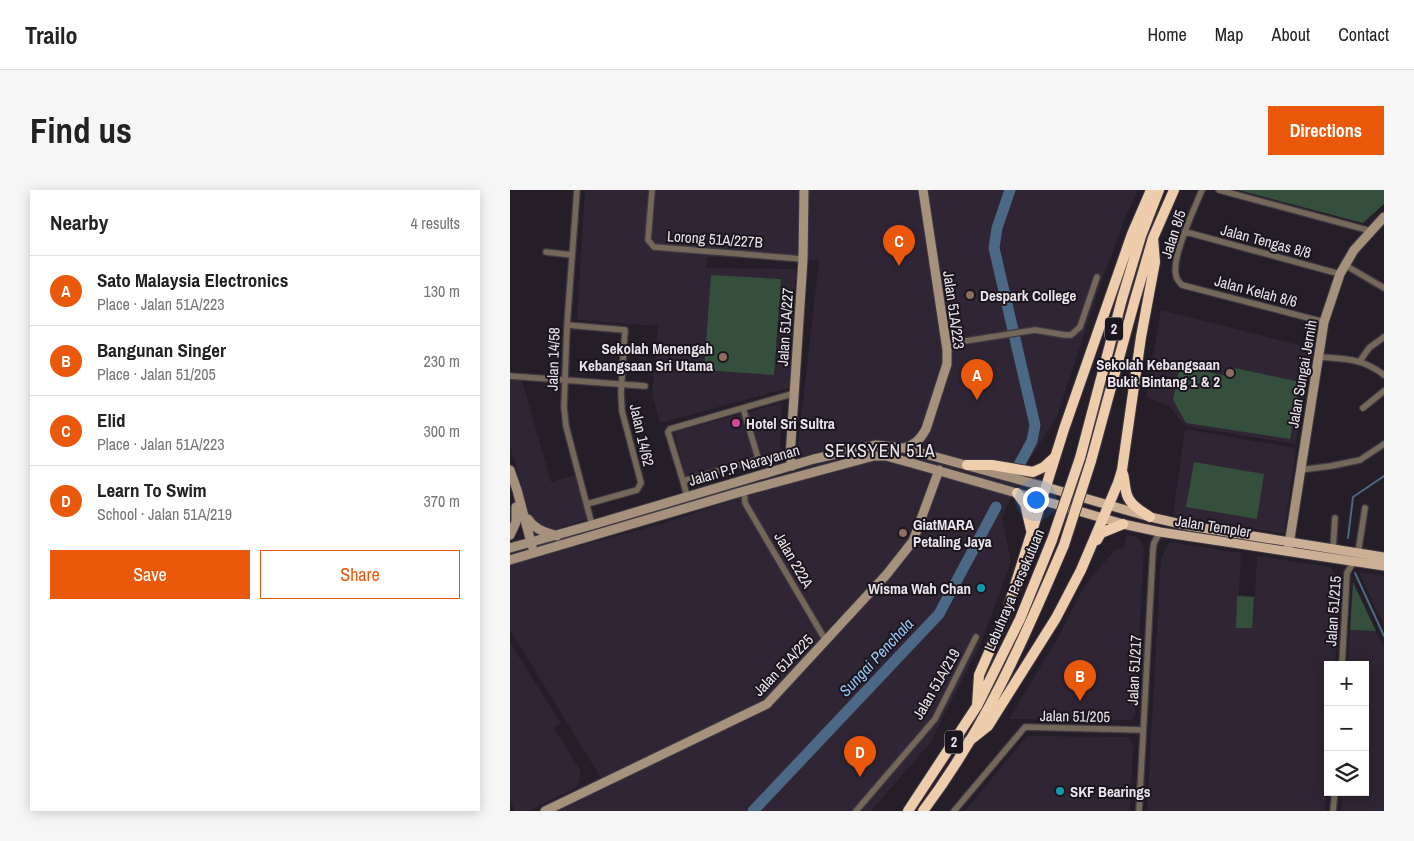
<!DOCTYPE html>
<html lang="en">
<head>
<meta charset="utf-8">
<style>
  body { margin:0; font-family:"Archivo Narrow",sans-serif; background:#f6f6f6; color:#222 }
  .controls { position:absolute; right:15px; bottom:15px; display:grid; overflow:hidden; border-radius:0px; box-shadow:0 2px 12px #0003 }
  .controls button { width:45px; height:45px; display:grid; place-items:center; padding:0; border:0; border-bottom:1px solid #e0e0e0; background:#fff; color:#222; font:25px sans-serif }
  .you { position:absolute; left:525px; top:309px; width:18px; height:18px; margin:-12px; border:4px solid #fff; border-radius:50%; background:#1a73e8; box-shadow:0 0 0 8px #1a73e833 }
  .badge { display:grid; place-items:center; width:32px; height:32px; border-radius:50%; background:#ea580c; color:#fff; font-size:16px; font-weight:700 }
  .pin { position:absolute; translate:-50% -41px; filter:drop-shadow(0 1px 2px #0008) }
  .pin::after { content:''; position:absolute; top:26px; width:18px; height:15px; background:inherit; clip-path:polygon(0 0,100% 0,50% 100%) }
  .list { margin:0; padding:0; list-style:none }
  h2 { display:flex; justify-content:space-between; align-items:center; height:65px; margin:0; padding:0 20px; font-size:21px }
  h2 small { font-size:16px; font-weight:400; color:#767676 }
  .list li { display:grid; grid-template-columns:32px 1fr auto; gap:15px; align-items:center; box-sizing:border-box; height:70px; padding:0 20px; border-top:1px solid #e0e0e0 }
  .list b { display:block; font-size:19px; white-space:nowrap }
  .list p { margin:0; font-size:16px; white-space:nowrap; color:#767676 }
  .list em { font-size:16px; font-style:normal; color:#767676 }
  .actions { display:flex; gap:10px; padding:15px 20px }
  .actions a { flex:1; padding:11px 0; border:1px solid #ea580c; border-radius:0px; text-align:center; font-size:18px; color:#ea580c }
  .actions .main { background:#ea580c; color:#fff }
  .icon { flex:none; width:28px; height:28px; fill:none; stroke:currentColor; stroke-width:2; stroke-linecap:round; stroke-linejoin:round }
  .map { position:relative; flex:none; width:874px; height:621px; overflow:hidden; border-radius:0px }
  header { display:flex; align-items:center; gap:30px; box-sizing:border-box; height:70px; padding:0 25px; background:#fff; border-bottom:1px solid #e0e0e0 }
  header strong { font-size:24px }
  nav { display:flex; gap:28px; margin-inline-start:auto; font-size:18px }
  .intro { display:flex; align-items:center; justify-content:space-between; box-sizing:border-box; height:120px; padding:0 30px }
  h1 { margin:0; font-size:35px }
  .button { padding:12px 22px; border-radius:0px; background:#ea580c; color:#fff; font-size:18px; font-weight:700 }
  main { display:flex; gap:30px; padding:0 30px }
  aside { flex:1; background:#fff; border-radius:0px; box-shadow:0 2px 12px #0003 }
  .map>svg:first-child { display:block }
</style>
</head>
<body>
<header>
<strong>Trailo</strong>
<nav><a>Home</a><a>Map</a><a>About</a><a>Contact</a></nav>
</header>
<div class="intro"><h1>Find us</h1><a class="button">Directions</a></div>
<main>
<aside>
<h2>Nearby<small>4 results</small></h2>
<ul class="list">
<li><span class="badge">A</span><div><b>Sato Malaysia Electronics</b><p>Place · Jalan 51A/223</p></div><em>130 m</em></li>
<li><span class="badge">B</span><div><b>Bangunan Singer</b><p>Place · Jalan 51/205</p></div><em>230 m</em></li>
<li><span class="badge">C</span><div><b>Elid</b><p>Place · Jalan 51A/223</p></div><em>300 m</em></li>
<li><span class="badge">D</span><div><b>Learn To Swim</b><p>School · Jalan 51A/219</p></div><em>370 m</em></li>
</ul>
<div class="actions"><a class="main">Save</a><a>Share</a></div>
</aside>
<div class="map">
<svg width="874" height="621" viewBox="0 0 874 621">
  <rect width="100%" height="100%" fill="#251e28"/>
  <path fill="#2f2534" d="M75,0H628L616,26L589,98L547,227L520,269L500,309L492,328L501,372L471,453L420,553L361,621H47L96,596L0,440V375L154,333L284,290L309,70L197,67L196,78L286,79L279,198L150,233L142,204L148,136L67,130Z
    M651,120L804,159L785,254L675,236L660,217L636,207Z
    M0,187H11L41,292L65,285L77,329L43,340L21,330L0,255Z
    M272,213L270,258L268,264L177,291L164,242Z
    M675,239L786,258L774,344L663,325Z
    M617,345L627,347L634,357L625,526L621,530L499,529L550,444L570,404L578,391L606,359H611L614,357Z
    M660,352L731,363L729,405L745,406L747,366L820,377L830,391L825,475H818V582L815,621H637L651,368Z
    M849,382L874,386V436Z
    M840,440L866,441L874,457V621H831L832,602H855V475H838Z
    M0,453L51,533L44,538L70,580V590L66,598L18,621H5L0,610Z
    M517,546L617,547L623,554L620,621H455Z"/>
  <path fill="#344f3b" d="M728,0H874V14L853,33Z
    M201,85L271,89L264,185L194,180Z
    M670,175L715,186L720,177L790,192L780,249L676,233L663,210Z
    M684,272L754,284L747,329L676,317Z
    M843,392L866,441L840,440Z
    M727,406L744,407L742,438H726Z"/>
  <g fill="none" stroke-linecap="round" stroke-linejoin="round">
    <path stroke="#4b6884" stroke-width="2" d="M838,348L843,307L874,286
      M845,383L874,446"/>
    <path stroke="#4b6884" stroke-width="11" d="M500,0L487,38L484,58L525,235L522,251L510,273
      M243,621L429,424L486,317"/>
    <defs>
      <path id="street" d="M67,0L57,135L54,217L56,236L82,335
        M142,0L138,50L144,57L293,69
        M692,0C685,17 661,68 666,85C666,88 669,92 672,95L814,132
        M709,0L861,41
        M676,42L830,84
        M36,62L62,65
        M835,75L874,98
        M57,135L115,140L111,203L112,221L131,293L127,300L77,314
        M436,154L525,140L555,145H561L570,137L587,87
        M808,167C835,169 852,168 874,185
        M850,171L859,158L874,147
        M0,186L135,196
        M233,218L248,268L246,270L173,291L158,242L160,239Z
        M233,218L285,203
        M853,218L874,201
        M790,280L821,276L850,270L874,254
        M173,291L177,306
        M234,301L235,313L316,451
        M823,359L825,328
        M848,363L855,318
        M832,475L837,383L844,371
        M346,621L425,529L466,447
        M444,621L515,537L633,540
        M629,621L643,359L644,353L650,342
        M823,621L825,602"/>
      <path id="secondary" d="M394,258C405,254 410,250 416,239L437,174V160L413,0
        M282,276L280,267L293,69L294,0
        M0,280L7,300L22,356
        M18,329C25,340 35,342 47,346
        M0,345L6,332V317
        M0,358L82,335L304,269L366,255L393,258L536,297
        M778,361L814,132L830,84L844,60L874,27
        M0,370L234,301L364,266H376L405,274L531,310
        M35,621L257,514L377,384L403,351L429,280"/>
      <path id="primary" d="M536,297L640,327L680,336L874,367
        M531,310L613,334L650,342L874,376"/>
      <path id="highway" d="M570,268L612,109L631,46L649,0
        M581,271L624,113L643,48L664,0
        M457,275H482L523,282L534,277L545,267
        M612,281C615,288 614,293 616,301C618,314 630,320 640,327
        M507,303L515,314L521,340
        M587,350L591,343L613,334
        M467,516L469,485L497,421L554,239L622,44L641,0
        M459,551L478,536L546,428L571,380L608,293L612,280L631,147L645,72L643,48
        M398,621L467,516L510,429L542,350
        M413,621C475,539 514,449 554,355"/>
    </defs>
    <use href="#street" stroke="#413a43" stroke-width="8"/>
    <use href="#secondary" stroke="#413a43" stroke-width="11"/>
    <use href="#primary" stroke="#413a43" stroke-width="11"/>
    <use href="#highway" stroke="#413a43" stroke-width="12"/>
    <use href="#street" stroke="#75685b" stroke-width="5.5"/>
    <use href="#secondary" stroke="#a6917c" stroke-width="9"/>
    <use href="#primary" stroke="#cbb096" stroke-width="9"/>
    <use href="#highway" stroke="#eecdad" stroke-width="10"/>
    <defs>
      <path id="highway-bridge" d="M542,350L570,268
        M554,355L581,271"/>
    </defs>
    <use href="#highway-bridge" stroke="#413a43" stroke-width="12" stroke-linecap="butt"/>
    <use href="#highway-bridge" stroke="#eecdad" stroke-width="10"/>
  </g>
  <g fill="#8d6e63" stroke="#1b151e" stroke-width="2">
    <circle cx="460" cy="105" r="5"/>
    <circle cx="213" cy="167" r="5"/>
    <circle cx="720" cy="183" r="5"/>
    <circle cx="393" cy="343" r="5"/>
  </g>
  <circle fill="#d1479c" stroke="#1b151e" stroke-width="2" cx="226" cy="233" r="5"/>
  <g fill="#0f9aa8" stroke="#1b151e" stroke-width="2">
    <circle cx="471" cy="398" r="5"/>
    <circle cx="550" cy="601" r="5"/>
  </g>
  <g text-anchor="middle" dominant-baseline="central" stroke-width="4" stroke-linejoin="round" paint-order="stroke">
    <g fill="#1b151e" stroke="#aca7ae" stroke-width="1">
      <rect x="595" y="127.5" width="18" height="23" rx="4"/>
      <rect x="435" y="540.5" width="18" height="23" rx="4"/>
    </g>
    <g font-size="14" font-weight="bold" fill="#eae5ec">
      <text x="604" y="139">2</text>
      <text x="444" y="552">2</text>
    </g>
    <g font-size="15" fill="#eae5ec" stroke="#1b151e">
      <text transform="translate(663 44) rotate(-72)">Jalan 8/5</text>
      <text transform="translate(205 49) rotate(4)">Lorong 51A/227B</text>
      <text transform="translate(756 51) rotate(15)">Jalan Tengas 8/8</text>
      <text transform="translate(746 101) rotate(15)">Jalan Kelah 8/6</text>
      <text transform="translate(444 120) rotate(82)">Jalan 51A/223</text>
      <text transform="translate(275 137) rotate(-86)">Jalan 51A/227</text>
      <text transform="translate(43 169) rotate(-88)">Jalan 14/58</text>
      <text transform="translate(792 184) rotate(-80)">Jalan Sungai Jernih</text>
      <text transform="translate(132 245) rotate(77)">Jalan 14/62</text>
      <text transform="translate(234 275) rotate(-16)">Jalan P.P Narayanan</text>
      <text transform="translate(703 336) rotate(9)">Jalan Templer</text>
      <text transform="translate(284 370) rotate(60)">Jalan 222A</text>
      <text transform="translate(504 400) rotate(-67)">Lebuhraya Persekutuan</text>
      <text transform="translate(823 421) rotate(-86)">Jalan 51/215</text>
      <text transform="translate(273 475) rotate(-46)">Jalan 51A/225</text>
      <text transform="translate(624 480) rotate(-87)">Jalan 51/217</text>
      <text transform="translate(426 494) rotate(-60)">Jalan 51A/219</text>
      <text transform="translate(565 526) rotate(1)">Jalan 51/205</text>
    </g>
    <g font-size="15" font-weight="bold" fill="#eae5ec" stroke="#1b151e" text-anchor="start">
      <text x="470" y="105">Despark College</text>
      <text x="203" y="158" text-anchor="end">Sekolah Menengah<tspan x="203" dy="17">Kebangsaan Sri Utama</tspan></text>
      <text x="710" y="174" text-anchor="end">Sekolah Kebangsaan<tspan x="710" dy="17">Bukit Bintang 1 &amp; 2</tspan></text>
      <text x="236" y="233">Hotel Sri Sultra</text>
      <text x="403" y="334">GiatMARA<tspan x="403" dy="17">Petaling Jaya</tspan></text>
      <text x="461" y="398" text-anchor="end">Wisma Wah Chan</text>
      <text x="560" y="601">SKF Bearings</text>
    </g>
    <g font-size="16" font-style="italic" fill="#94c6f7" stroke="#1b151e">
      <text transform="translate(366 467) rotate(-47)">Sungai Penchala</text>
    </g>
    <g font-size="18" letter-spacing="1" fill="#eae5ec" stroke="#1b151e">
      <text x="370" y="260">SEKSYEN 51A</text>
    </g>
  </g>
</svg>
<div class="controls">
<button>+</button>
<button>−</button>
<button><svg class="icon" aria-label="layers" viewBox="0 0 24 24"><path d="M12 4l9 5-9 5-9-5zM3 14l9 5 9-5"/></svg></button>
</div>
<div class="you"></div>
<div class="pin badge" style="left:467px;top:210px">A</div>
<div class="pin badge" style="left:570px;top:511px">B</div>
<div class="pin badge" style="left:389px;top:76px">C</div>
<div class="pin badge" style="left:350px;top:587px">D</div>
</div>
</main>
</body>
</html>
